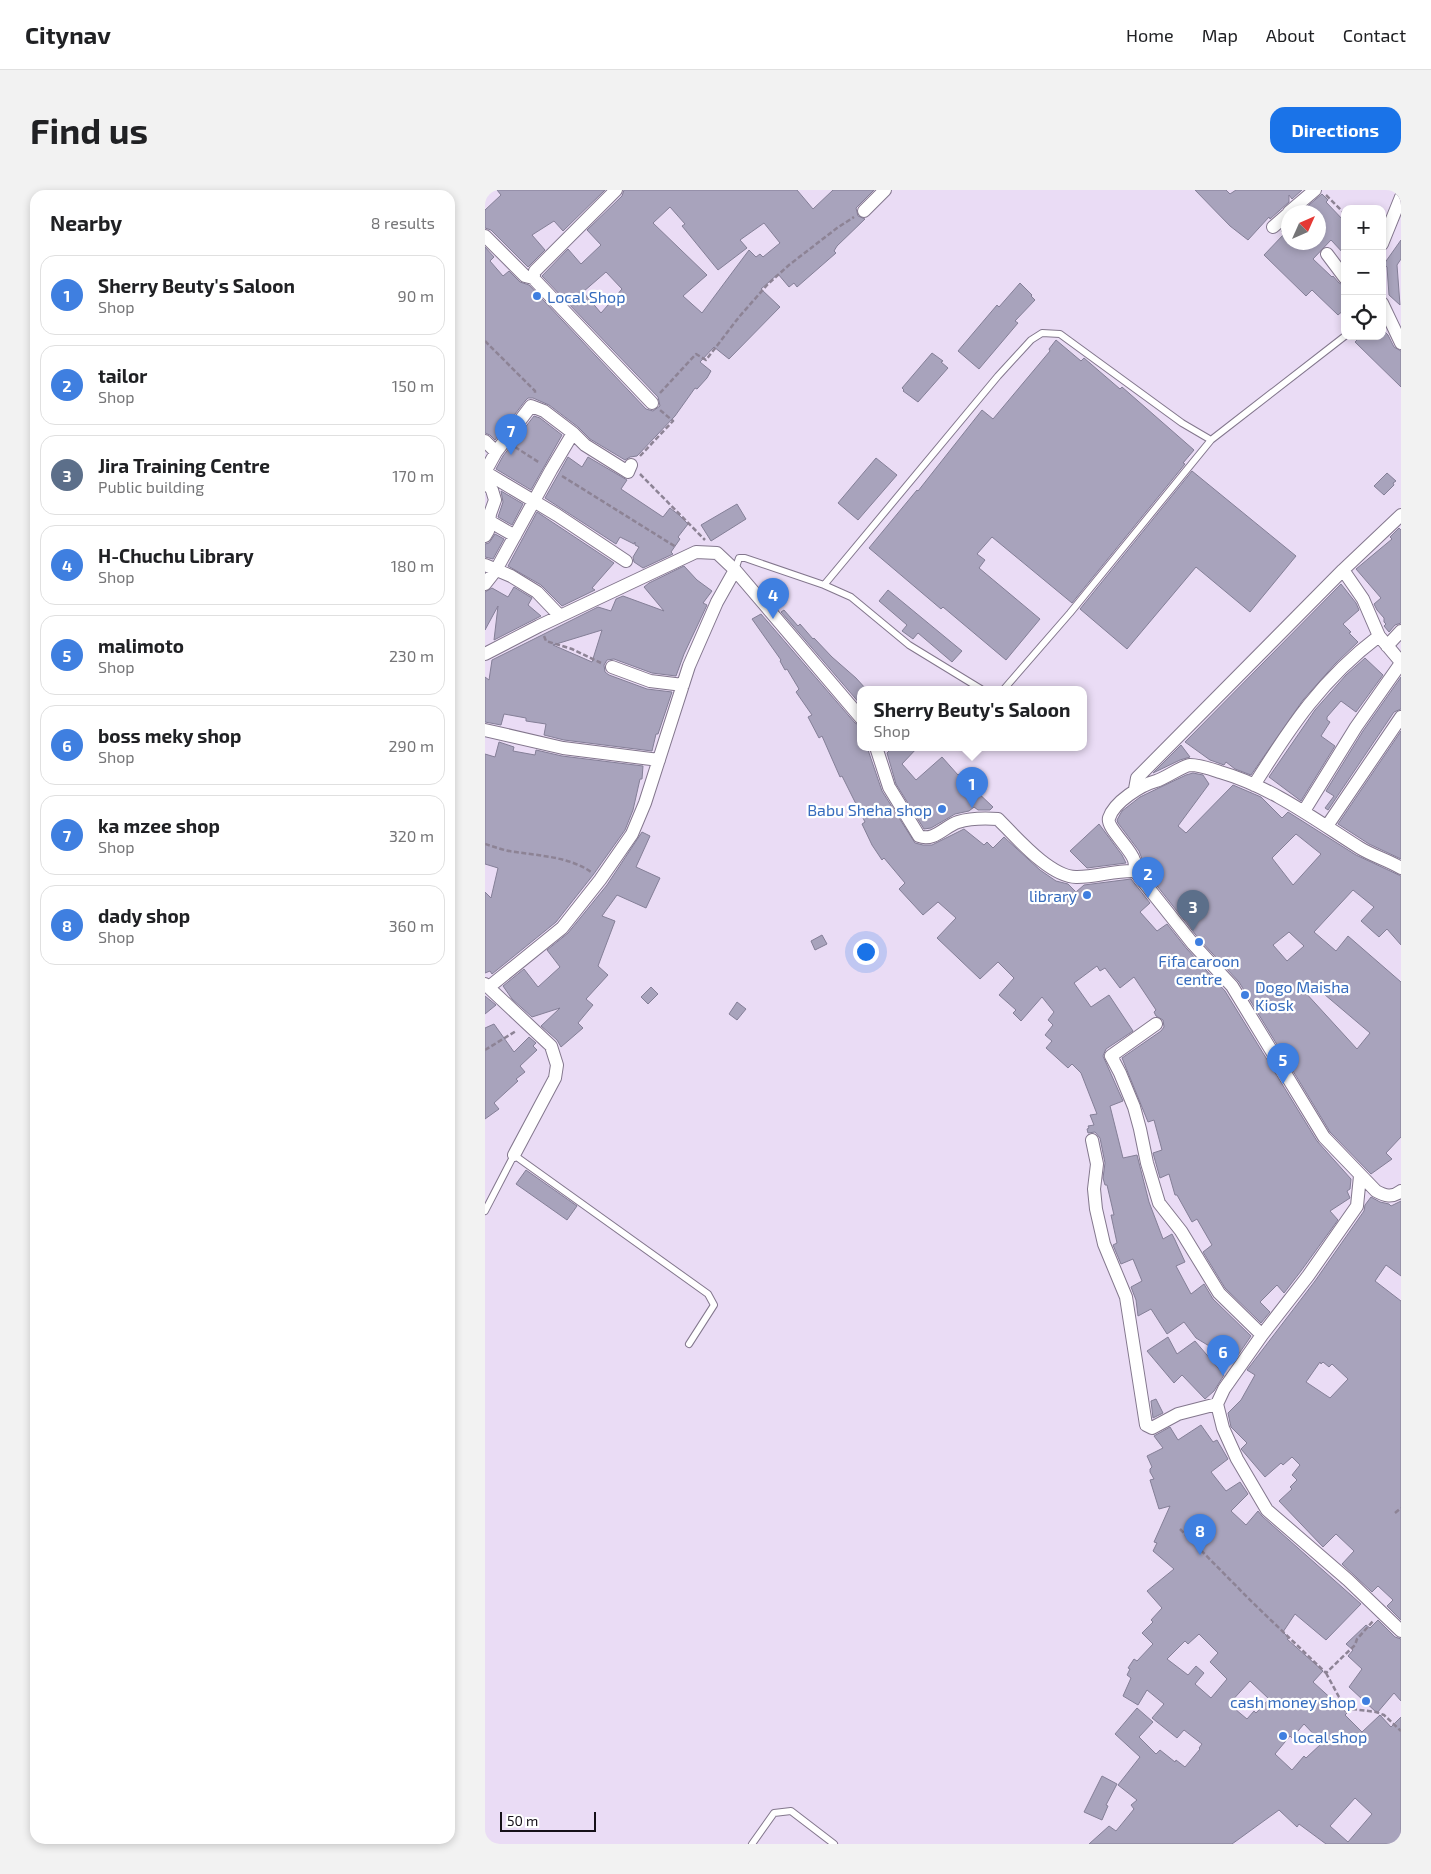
<!DOCTYPE html>
<html lang="en">
<head>
<meta charset="utf-8">
<style>
  body { margin:0; font-family:"Exo 2",sans-serif; background:#f2f2f2; color:#202124 }
  .controls { position:absolute; right:15px; top:15px; display:grid; overflow:hidden; border-radius:10px; box-shadow:0 2px 8px #0003 }
  .controls button { width:45px; height:45px; display:grid; place-items:center; padding:0; border:0; border-bottom:1px solid #e0e0e0; background:#fff; color:#202124; font:25px sans-serif }
  .compass { position:absolute; left:796px; top:15px; width:45px; height:45px; border-radius:50%; background:#fff; box-shadow:0 2px 8px #0003; rotate:45deg }
  .scale { position:absolute; left:15px; bottom:12px; width:96px; box-sizing:border-box; padding-left:5px; border:2px solid #151018; border-top:0; font-size:14px; line-height:18px; white-space:nowrap; color:#151018; -webkit-text-stroke:4px #fff; paint-order:stroke }
  .you { position:absolute; left:380px; top:761px; width:18px; height:18px; margin:-12px; border:4px solid #fff; border-radius:50%; background:#1a73e8; box-shadow:0 0 0 8px #1a73e833 }
  .badge { display:grid; place-items:center; width:32px; height:32px; border-radius:50%; background:#1a73e8; color:#fff; font-size:16px; font-weight:700 }
  .pin { position:absolute; translate:-50% -41px; filter:drop-shadow(0 1px 2px #0008) }
  .pin::after { content:''; position:absolute; top:26px; width:18px; height:15px; background:inherit; clip-path:polygon(0 0,100% 0,50% 100%) }
  .popup { position:absolute; left:372px; top:496px; width:230px; height:65px; box-sizing:border-box; display:grid; place-content:center; border-radius:10px; background:#fff; filter:drop-shadow(0 1px 4px #0005); font-size:16px; white-space:nowrap; color:#757577 }
  .popup b { font-size:19px; color:#202124 }
  .popup::after { content:''; position:absolute; left:50%; top:100%; margin-left:-10px; border:10px solid transparent; border-top-color:#fff }
  .list { margin:0; padding:0; list-style:none }
  h2 { display:flex; justify-content:space-between; align-items:center; height:65px; margin:0; padding:0 20px; font-size:21px }
  h2 small { font-size:16px; font-weight:400; color:#757577 }
  .list li { display:grid; grid-template-columns:32px 1fr auto; gap:15px; align-items:center; box-sizing:border-box; height:80px; margin:0 10px 10px; padding:0 10px; border:1px solid #e0e0e0; border-radius:15px }
  .list b { display:block; font-size:19px; white-space:nowrap }
  .list p { margin:0; font-size:16px; white-space:nowrap; color:#757577 }
  .list em { font-size:16px; font-style:normal; color:#757577 }
  .icon { flex:none; width:28px; height:28px; fill:none; stroke:currentColor; stroke-width:2; stroke-linecap:round; stroke-linejoin:round }
  .map { position:relative; flex:none; width:916px; height:1654px; overflow:hidden; border-radius:15px }
  header { display:flex; align-items:center; gap:30px; box-sizing:border-box; height:70px; padding:0 25px; background:#fff; border-bottom:1px solid #e0e0e0 }
  header strong { font-size:24px }
  nav { display:flex; gap:28px; margin-inline-start:auto; font-size:18px }
  .intro { display:flex; align-items:center; justify-content:space-between; box-sizing:border-box; height:120px; padding:0 30px }
  h1 { margin:0; font-size:35px }
  .button { padding:12px 22px; border-radius:15px; background:#1a73e8; color:#fff; font-size:18px; font-weight:700 }
  main { display:flex; gap:30px; padding:0 30px }
  aside { flex:1; background:#fff; border-radius:15px; box-shadow:0 2px 8px #0003 }
  .map>svg:first-child { display:block }
</style>
</head>
<body>
<header>
<strong>Citynav</strong>
<nav><a>Home</a><a>Map</a><a>About</a><a>Contact</a></nav>
</header>
<div class="intro"><h1>Find us</h1><a class="button">Directions</a></div>
<main>
<aside>
<h2>Nearby<small>8 results</small></h2>
<ul class="list">
<li><span class="badge" style="background:#3f7fe0">1</span><div><b>Sherry Beuty's Saloon</b><p>Shop</p></div><em>90 m</em></li>
<li><span class="badge" style="background:#3f7fe0">2</span><div><b>tailor</b><p>Shop</p></div><em>150 m</em></li>
<li><span class="badge" style="background:#5c6f8a">3</span><div><b>Jira Training Centre</b><p>Public building</p></div><em>170 m</em></li>
<li><span class="badge" style="background:#3f7fe0">4</span><div><b>H-Chuchu Library</b><p>Shop</p></div><em>180 m</em></li>
<li><span class="badge" style="background:#3f7fe0">5</span><div><b>malimoto</b><p>Shop</p></div><em>230 m</em></li>
<li><span class="badge" style="background:#3f7fe0">6</span><div><b>boss meky shop</b><p>Shop</p></div><em>290 m</em></li>
<li><span class="badge" style="background:#3f7fe0">7</span><div><b>ka mzee shop</b><p>Shop</p></div><em>320 m</em></li>
<li><span class="badge" style="background:#3f7fe0">8</span><div><b>dady shop</b><p>Shop</p></div><em>360 m</em></li>
</ul>
</aside>
<div class="map">
<svg width="916" height="1654" viewBox="0 0 916 1654">
  <rect width="100%" height="100%" fill="#eadcf5"/>
  <path fill="#a8a3bc" stroke="#847f97" fill-rule="evenodd" d="M12,0H120L78,41L69,31L47,45L60,60L43,77L6,40L0,38V20L16,5Z
    M139,0H312L328,19L348,0H389L371,18L373,26L380,29L352,56L349,61L351,63L312,97L309,93L304,97L293,84L276,99L295,117L244,169L229,157L215,172L226,181L222,188L212,199L210,198L190,226L152,266L145,267L140,270L105,249L93,237L64,215L48,208H43L40,211L10,250L5,245L0,243V57L9,67L5,71L18,86L24,81L35,92L44,95L161,219L168,221L175,216L173,207L57,86L83,59L96,74L116,55L102,40L137,6ZM185,17L200,34L197,36L233,80L262,58L255,50L279,33L295,53L278,67L275,64L271,67L264,60L217,123L198,106L222,85L168,33ZM121,82L137,99L116,123L98,102Z
    M710,0H741L745,4L751,0H817L807,9L804,5V12L785,29L784,27L763,50L745,36Z
    M837,4L843,10L841,12L860,32V65L846,50L828,69L847,87L848,86L854,93L860,96V119L853,125L827,100L821,106L779,65L799,44L796,41L804,34V52H834V22H820L818,20Z
    M916,50V69L912,75L915,115L904,105L902,77L899,74Z
    M535,93L547,105L546,106L550,110L530,131L533,133L494,179L473,161L512,115L514,117Z
    M897,139L903,145L909,157L916,161V197L870,152L876,146H897Z
    M571,150L596,171L599,168L635,199L637,197L709,260L698,273L700,274L587,413L507,347L492,364L500,370L494,378L555,429L521,470L458,417L456,419L384,358L432,300L433,301L497,220L508,229L565,161L564,159Z
    M447,163L458,171L456,172L463,178L433,212L418,201L419,200L417,198Z
    M49,226L55,228L77,245L46,300L11,279L18,266Z
    M83,267L97,277L103,267L142,290L136,299L178,327L185,318L194,325L203,334L193,347L195,349L186,362L188,364L158,378L149,372L148,367L154,357L150,355V352L149,354L135,347L131,354L60,308Z
    M391,268L412,285L373,330L353,313Z
    M707,281L811,366L765,422L711,377L642,459L595,419Z
    M902,283L911,291L908,293L909,295L899,305L889,296Z
    M16,301L38,314L27,335L13,327L18,312Z
    M252,314L261,329L226,351L216,335Z
    M52,322L129,373L107,398L110,400L77,416L56,395L23,376Z
    M914,338L916,340V433L910,435L904,442L899,436L901,434L899,432V428L892,420L889,414L896,408L871,379L907,349L905,347Z
    M10,344L19,349L8,369L0,367V354L4,353Z
    M199,376L212,390L227,401L218,413L222,415L199,464L191,486L167,483L129,469L122,470L119,475L120,482L124,485L162,499L187,502L173,544H171L167,561L79,550L59,545L61,534L41,531V528L19,524L16,535L0,532V487L4,490L7,470L113,417L126,421L131,409L138,406L179,421L159,397L164,393ZM117,440L107,472L68,455Z
    M856,394L871,413L874,420L858,434L866,442L864,443L873,452L850,474L818,510L766,585L750,579L741,572L739,575L725,570L700,552Z
    M29,397L47,408L43,415L56,426L9,450L13,416L0,440V402L7,398L23,407Z
    M403,400L477,461L467,472L433,443L428,449L417,441L422,435L394,411Z
    M299,420L313,436L315,434L328,449L329,448L347,467L371,488L381,499H376V515L296,422Z
    M276,424L370,533L376,536V557H382L397,601L430,653L438,655H447L479,639L499,655L502,652L508,658L519,647L555,680L571,691L583,694L591,702L599,695L646,689L665,713L655,722L672,741L682,734L702,759L740,801L832,951L866,989L865,999L862,1001L865,1008L845,1021L853,1030L816,1081L799,1103L792,1095L775,1112L785,1122L776,1133L740,1098L718,1062L727,1055L712,1029L707,1032L692,1005H690L684,984L675,988L668,963L677,960L669,930L663,932L637,868L676,841L679,837L678,830L671,826L669,822L671,820L649,787L635,798L620,778L615,781L612,776L589,793L606,817L624,805L648,841L621,859L618,866L638,911L625,916L638,968L652,965L664,1012L678,1049L687,1044L690,1050L700,1072L691,1076L706,1104L719,1094L728,1109L766,1146L749,1171L711,1148L699,1132L682,1144L666,1119L653,1126L651,1110L646,1097L657,1091L648,1069L636,1074L628,1055L632,1053L626,1025H629L622,995H620L618,988L620,973L615,948L610,942L603,943L602,939L604,938L603,936L609,935L605,925L612,924L596,883L587,874L583,878L561,858L567,851L560,845L568,835L563,830L569,822L557,807L536,831L528,823L531,820L514,805L529,788L513,772L495,789L452,748L471,728L453,712L438,725L414,699L420,693L399,668L397,670L387,655L377,634L380,632L357,586L355,587L337,546L334,548L323,527L327,525L311,502L314,499L302,479L300,480L295,471L296,470L267,429Z
    M880,468L898,485L871,522L856,511L842,527V530L845,532L836,546L850,556L816,611L784,587L830,520L861,485Z
    M916,487V519L909,522L843,620L840,618L849,606L841,601L878,541Z
    M916,541V669L884,654L853,634Z
    M14,552L29,557L28,561L50,565L51,560L77,566L158,576L157,589H155L148,620L140,640L108,685L71,732L7,784L5,781L0,783V702L6,708L13,678L0,674V564L10,567Z
    M696,555L705,567L695,570L668,583Z
    M408,557H433L417,574L431,590L457,567L473,585L474,584L487,599L488,598L508,617L505,620H493L489,617L484,621L470,624L446,638L439,639L411,594L402,563Z
    M708,583L718,585L724,594L693,636L701,643L748,595L776,607L797,628L803,622L871,665L916,686V755L902,739L894,747L876,731L889,717L868,700L829,742L851,761L863,746L916,792V947L901,963L907,969L886,984L845,942L754,792L714,749L658,678L657,669L654,661L633,633L632,630L637,621L655,607L701,585ZM811,644L836,664L808,695L787,668ZM804,742L819,756L802,771L788,755ZM826,793L885,843L872,859L819,801Z
    M614,634L637,665L641,673L602,678L585,661Z
    M157,642L165,646L151,677L175,688L161,718L132,705L117,726L130,731L113,776L123,785L101,809L108,815L93,833L98,838L76,857L72,850L56,836L75,818L47,827L27,809L18,796L39,779L53,797L75,777L62,760L83,743L122,695Z
    M337,745L342,754L330,760L326,751Z
    M166,797L173,804L163,814L156,807Z
    M0,806L11,815L0,824Z
    M252,812L261,819L252,830L244,824Z
    M9,834L29,862L44,847L51,853L48,856L52,860L35,876L40,882L31,889L33,891L9,913L14,919L0,929V838Z
    M41,980L92,1016L82,1030L31,994Z
    M886,1007L895,1012L904,1014L906,1016L916,1011V1086L901,1075L890,1091L916,1111V1430L902,1416L908,1410L893,1396L887,1402L857,1374L869,1361L851,1344L838,1357L794,1311L807,1299L805,1297L812,1290L807,1285L815,1275L807,1267L798,1275L796,1273L780,1287L756,1259L762,1253L746,1237L743,1223L756,1210L770,1185L762,1180L830,1091L879,1021L880,1015ZM835,1172L836,1174L838,1172L844,1177L847,1174L863,1189L845,1208L821,1192Z
    M683,1147L692,1164L710,1151L739,1185L729,1201L720,1209L697,1185L689,1193L662,1161Z
    M671,1209L678,1223L668,1228L666,1211Z
    M716,1235L728,1252L732,1250L743,1269L726,1282L741,1301L755,1292L763,1304L746,1321L761,1335L773,1321L777,1326L876,1414L841,1450L810,1424L798,1442L804,1448L802,1449L838,1481L828,1492L862,1523L860,1525L877,1542L895,1525L906,1537L916,1527V1654H841L814,1634L812,1637L794,1620L747,1654H604L624,1636L631,1641L649,1619L646,1615L652,1610L633,1595L655,1567L630,1544L652,1518L668,1532L654,1547L671,1564L675,1560L690,1572L691,1570L700,1577L715,1559L714,1558L717,1554L699,1540L692,1548L667,1528L679,1514L662,1500L653,1515L638,1506L646,1488L642,1485L645,1479L643,1478L649,1469L652,1471L668,1454L657,1443L668,1432L666,1430L677,1418L662,1401L689,1379L668,1361L672,1353L669,1352L685,1316L674,1319L665,1290L669,1289L665,1282V1279L667,1277L662,1266L678,1258L669,1246L685,1237L693,1250ZM714,1444L733,1463L725,1472L742,1489L726,1508L710,1494L719,1483L711,1476L703,1485L682,1469L700,1451L703,1454ZM765,1491L784,1509L771,1523L769,1521L762,1529L744,1514ZM819,1534L837,1553L821,1568L819,1566L807,1580L790,1564L805,1546L807,1548ZM870,1608L887,1624L863,1652L845,1636Z
    M893,1430L910,1447L916,1449V1511L909,1503L892,1523L864,1497L877,1479L863,1466L868,1460L861,1454L881,1435L885,1438Z
    M617,1586L632,1594L621,1615L623,1616L617,1630L599,1622Z"/>
  <g fill="none" stroke-linecap="round" stroke-linejoin="round">
    <defs>
      <path id="service" d="M250,380L254,368H260L339,395L366,407L424,455L496,499
        M339,395L513,186L546,150L557,143L575,144L697,233L726,250L860,146
        M519,499L585,423L726,250
        M0,1021L29,965L223,1104L229,1115L204,1154
        M267,1654L289,1623L306,1621L349,1654"/>
      <path id="minor" d="M131,0L50,81L48,88L167,213
        M379,21L400,0
        M804,22L830,0
        M788,37L804,23
        M0,46L40,86L48,88
        M897,54L916,7
        M842,64L860,88
        M897,113L916,153
        M0,251L11,262
        M0,282L72,325L141,371
        M916,325L858,380L878,409L894,446L916,472
        M4,331L30,346
        M0,346L3,341L5,324L10,310L7,300L1,292L0,282L11,262L46,216L59,221L88,243L100,255L143,282L146,275
        M0,375L26,386L52,402L75,426
        M250,380L376,528
        M0,394L11,380L66,280L88,243
        M902,456L916,441
        M0,464L54,436L211,362L232,363L250,380L232,412L204,476L160,613L147,644L115,690L77,738L4,797
        M127,477L165,491L198,495
        M0,540L78,558L174,570
        M391,557L404,597L434,646C449,652 460,636 473,632C486,628 499,628 513,629C531,647 566,688 592,687C612,687 631,680 650,681L708,754L747,796L839,947L891,1001C900,1006 907,1008 916,1001
        M769,595C806,536 837,489 894,446
        M650,599L652,588L858,380
        M819,621L871,537L916,473
        M842,636L916,527
        M650,681C650,677 650,673 649,670C646,659 621,637 624,628C629,612 656,595 671,591C681,588 697,576 705,575C715,575 726,579 735,582C787,597 829,629 875,658C888,666 903,670 916,678
        M0,794L66,856L72,875L70,888L29,965
        M671,834L626,866L635,883L649,917L655,939L662,973L674,1013L696,1041L734,1103L777,1145
        M607,950L612,974L609,999L611,1019L619,1054L641,1107L661,1235L667,1238L693,1224L732,1214
        M875,986L872,1016L823,1086L777,1145L739,1199L732,1214L738,1238L752,1269L782,1320L863,1390L916,1441"/>
    </defs>
    <use href="#service" stroke="#83778d" stroke-width="8"/>
    <use href="#minor" stroke="#83778d" stroke-width="14"/>
    <path stroke="#8d8395" stroke-width="2.5" stroke-dasharray="5 2.5" stroke-linecap="butt" d="M841,5L860,24
      M0,151L50,201V204
      M175,203L211,164L221,170L254,127L283,94L304,75L352,38L369,27
      M30,257L55,273
      M155,266L188,231L175,220
      M155,284L220,350
      M77,286L191,357
      M59,446L61,451L87,459L116,473
      M0,654C10,657 20,661 31,662C56,666 85,667 106,682
      M0,860L31,841
      M910,1323L916,1318
      M695,1339L767,1412L841,1483L870,1455L872,1449L889,1430
      M841,1483L854,1507L867,1519L891,1522L899,1525L916,1541"/>
    <use href="#service" stroke="#fff" stroke-width="6"/>
    <use href="#minor" stroke="#fff" stroke-width="12"/>
  </g>
  <g fill="#3f7fe0" stroke="#fff" stroke-width="2">
    <circle cx="52" cy="106" r="5"/>
    <circle cx="457" cy="619" r="5"/>
    <circle cx="602" cy="705" r="5"/>
    <circle cx="714" cy="752" r="5"/>
    <circle cx="760" cy="805" r="5"/>
    <circle cx="881" cy="1511" r="5"/>
    <circle cx="798" cy="1546" r="5"/>
  </g>
  <g text-anchor="middle" dominant-baseline="central" stroke-width="4.5" stroke-linejoin="round" paint-order="stroke">
    <g font-size="16" fill="#366cbe" stroke="#fff" text-anchor="start">
      <text x="62" y="106">Local Shop</text>
      <text x="447" y="619" text-anchor="end">Babu Sheha shop</text>
      <text x="592" y="705" text-anchor="end">library</text>
      <text x="714" y="770" text-anchor="middle">Fifa caroon<tspan x="714" dy="18">centre</tspan></text>
      <text x="770" y="796">Dogo Maisha<tspan x="770" dy="18">Kiosk</tspan></text>
      <text x="871" y="1511" text-anchor="end">cash money shop</text>
      <text x="808" y="1546">local shop</text>
    </g>
  </g>
</svg>
<div class="controls">
<button>+</button>
<button>−</button>
<button><svg class="icon" aria-label="locate" viewBox="0 0 24 24"><circle cx="12" cy="12" r="6"/><path d="M12 2v4M12 18v4M2 12h4M18 12h4"/></svg></button>
</div>
<svg class="compass" viewBox="-18 -18 36 36"><path d="M0-13l5 13h-10z" fill="#e53935"/><path d="M0 13l5-13h-10z" fill="#757577"/></svg>
<div class="scale">50 m</div>
<div class="you"></div>
<div class="pin badge" style="left:487px;top:618px;background:#3f7fe0">1</div>
<div class="popup"><b>Sherry Beuty's Saloon</b>Shop</div>
<div class="pin badge" style="left:663px;top:708px;background:#3f7fe0">2</div>
<div class="pin badge" style="left:708px;top:741px;background:#5c6f8a">3</div>
<div class="pin badge" style="left:288px;top:429px;background:#3f7fe0">4</div>
<div class="pin badge" style="left:798px;top:894px;background:#3f7fe0">5</div>
<div class="pin badge" style="left:738px;top:1186px;background:#3f7fe0">6</div>
<div class="pin badge" style="left:26px;top:265px;background:#3f7fe0">7</div>
<div class="pin badge" style="left:715px;top:1365px;background:#3f7fe0">8</div>
</div>
</main>
</body>
</html>
